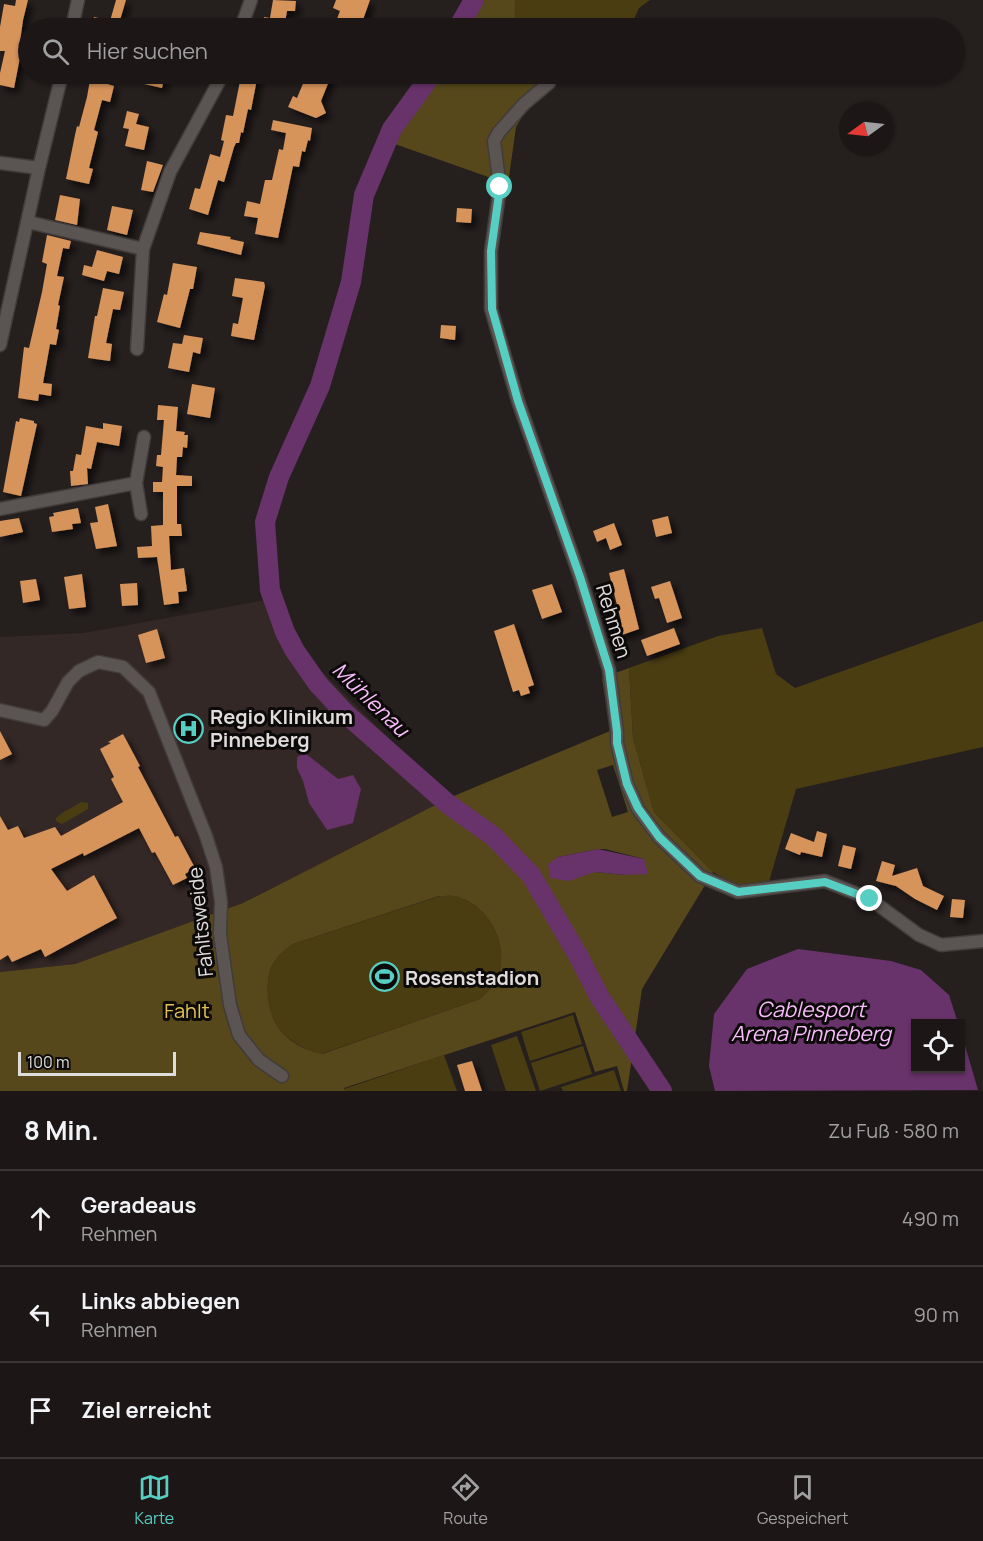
<!DOCTYPE html>
<html lang="de">
<head>
<meta charset="utf-8">
<style>
  body { margin:0; font-family:Manrope,sans-serif; background:#25201f; color:#f1f3f6 }
  .controls { position:absolute; right:18px; bottom:18px; display:grid; overflow:hidden; border-radius:0px; box-shadow:0 2px 4px #0004 }
  .controls button { width:54px; height:54px; display:grid; place-items:center; padding:0; border:0; border-bottom:2px solid #3a3635; background:#1c1716; color:#f1f3f6; font:30px sans-serif }
  .compass { position:absolute; left:839px; top:102px; width:54px; height:54px; border-radius:50%; background:#1c1716; box-shadow:0 2px 4px #0004; rotate:255deg }
  .scale { position:absolute; left:18px; bottom:15px; width:158px; box-sizing:border-box; padding-left:6px; border:3px solid #e0dcdc; border-top:0; font-size:16px; line-height:21px; white-space:nowrap; color:#e0dcdc; -webkit-text-stroke:4px #0c0a09; paint-order:stroke }
  .stop { position:absolute; width:18px; height:18px; margin:-14px; border:4px solid #57cec2; border-radius:50%; background:#fff }
  .stop.end { background:#57cec2; border-color:#fff; box-shadow:0 2px 6px #0008 }
  .list { margin:0; padding:0; list-style:none }
  h2 { display:flex; justify-content:space-between; align-items:center; height:78px; margin:0; padding:0 24px; font-size:26px }
  h2 small { font-size:20px; font-weight:400; color:#a09fa1 }
  .list li { display:grid; grid-template-columns:39px 1fr auto; gap:18px; align-items:center; box-sizing:border-box; height:96px; padding:0 24px; border-top:2px solid #3a3635 }
  .list b { display:block; font-size:22px; white-space:nowrap }
  .list p { margin:0; font-size:20px; white-space:nowrap; color:#a09fa1 }
  .list em { font-size:20px; font-style:normal; color:#a09fa1 }
  .icon { flex:none; width:33px; height:33px; fill:none; stroke:currentColor; stroke-width:2; stroke-linecap:round; stroke-linejoin:round }
  .map { position:relative; flex:none; width:983px; height:1091px; overflow:hidden }
  .search { position:absolute; background:#1c1716; box-shadow:0 2px 4px #0004; left:18px; right:18px; top:18px; height:66px; display:flex; align-items:center; gap:15px; box-sizing:border-box; padding:0 21px; border-radius:33px; color:#a09fa1; font-size:22px }
  .sheet { height:366px; background:#1c1716 }
  nav { display:flex; justify-content:space-around; align-items:center; box-sizing:border-box; height:84px; border-top:2px solid #3a3635; background:#1c1716; font-size:16px; color:#a09fa1 }
  nav a { display:grid; justify-items:center; gap:3px }
  nav .on { color:#57cec2 }
  .map>svg:first-child { display:block }
</style>
</head>
<body>
<div class="map">
<svg width="983" height="1091" viewBox="0 0 983 1091">
  <defs>
    <filter id="shadow"><feDropShadow dx="5" dy="5" stdDeviation="3" flood-color="#0009"/></filter>
  </defs>
  <rect width="100%" height="100%" fill="#251f1e"/>
  <path fill="#342826" d="M277,598L308,658L449,798L243,903L75,964L0,972V637L84,633Z"/>
  <path fill="#4a3d12" d="M515,0H650L639,8L630,28H516Z
    M983,621V747L796,789L768,885L738,887L713,872L654,812L633,738L629,668L718,636L762,628L776,674L795,688Z
    M81,802L88,803V809L62,824L56,821V818C63,811 73,808 81,802Z
    M440,896C445,896 453,895 458,897C492,907 511,950 496,981C492,988 485,994 480,999L321,1054C306,1050 292,1043 281,1031C268,1017 264,986 271,968C275,958 284,950 293,944Z
    M573,1015L582,1044L530,1061L521,1032Z
    M517,1036L536,1091H506L491,1045Z
    M583,1046L592,1074L540,1091L531,1063Z
    M444,1055L457,1091H345L344,1089Z
    M614,1070L621,1091H563L561,1087Z"/>
  <path fill="#56481b" fill-rule="evenodd" d="M480,0H515L516,28H464Z
    M438,74H531L542,83L516,127L508,184L392,143Z
    M629,668L633,738L654,812L713,872L642,989L627,1091H624L617,1066L595,1072L575,1012L344,1088L345,1091H0V972L75,964L243,903L449,798L610,731L602,678ZM613,765L628,812L612,817L597,770ZM598,849H605L644,859L625,875L595,872L558,857ZM439,896C445,896 453,895 458,897C492,907 511,950 496,981C492,988 485,994 480,999L322,1054C306,1050 292,1044 281,1031C268,1017 264,986 271,968C275,958 284,950 293,944Z"/>
  <path fill="#68326a" d="M305,753L338,779L353,775L361,789L353,823L327,830L309,803L303,781L297,768V757Z
    M598,849L644,859L648,874L625,875L595,872L569,881L550,878L548,864L558,857Z
    M798,949L891,961L921,970L949,995L958,1023H916V1068H960L961,1032L978,1090L715,1091L709,1066L714,1014L747,969Z"/>
  <g fill="none" stroke-linecap="round" stroke-linejoin="round">
    <path stroke="#68326a" stroke-width="20" d="M458,28L474,0
      M432,74L392,129L364,195L351,282L320,386L279,477L265,522L270,590L285,632L295,651L318,684L345,713L448,804L493,836L531,875L579,957L599,996L662,1091"/>
  </g>
  <path fill="#d6935a" filter="url(#shadow)" d="M16,0H28L23,20L20,42H23L14,88L0,85V73L5,51H0V27L4,4L15,6Z
    M116,0H126L120,20L140,26V28H91L94,17L110,21Z
    M273,0L296,1L295,11H287L284,28H262L264,17L270,18Z
    M336,0H370L360,28H347L335,24L340,11L333,8Z
    M91,74H106L104,83L114,86L110,102L102,100L94,130L98,132L89,168L93,169L89,184L66,179L75,135L77,126L79,127L87,97Z
    M146,74H165L162,88L144,84Z
    M231,74H258L251,110L248,109L243,133L241,132L239,143H236L234,147L224,182L218,180L208,215L189,209L195,188L200,189L210,154L220,157L224,141L221,140L226,115L233,116L240,81L230,79Z
    M307,74H325L331,76L321,101L326,113L316,118L288,107L293,96L297,98Z
    M127,111L139,114L136,124L149,127L144,150L125,146L129,129L123,128Z
    M273,120L312,128L310,141L308,140L305,152L302,151L299,167L293,166L278,238L255,234L258,218L244,216L247,201L260,204L265,180H272L279,149L283,150L286,133L271,130Z
    M147,161L163,165L153,192L141,190Z
    M60,195L80,199L77,225L55,220Z
    M112,206L133,210L127,235L107,230Z
    M457,208L472,209L471,223L456,222Z
    M200,232L231,237L230,239L244,242L241,255L197,244Z
    M47,235L71,241L69,249L63,248L57,276L64,277L58,305L60,306L56,329L59,330L56,345L50,344L43,383L52,384L51,396L39,394L38,401L18,398L24,347L29,348L42,292L47,264L42,262Z
    M97,250L123,257L119,274L107,271L104,281L82,275L84,265L92,267Z
    M173,263L197,267L193,289H190L180,328L157,322L164,294L167,295Z
    M235,278L264,282L265,286L254,340L231,336L233,323L238,324L243,298L232,296Z
    M103,288L124,292L120,310L113,309L106,343L112,344L110,361L88,358L95,316H97Z
    M441,325L456,326L455,340L440,338Z
    M184,335L203,338L200,354L193,352L189,372L168,368L173,343L182,344Z
    M192,384L215,388L210,418L187,414Z
    M158,405L178,407L176,431L185,432L184,435H188L187,448L183,447L182,457H177L176,475L192,476V486H177V524H181L182,536H169L171,570L184,568L187,591L178,592L179,603L164,605L157,557L138,558L137,547L152,546L151,526L163,525V492H153V482H162L163,467L156,466L157,455H161L164,420H157Z
    M20,418L34,421V423L37,424L21,496L3,492L16,421L19,422Z
    M103,423L122,426L119,446L97,442L91,469L87,468L88,484L71,486L70,471H73L76,454L81,455L86,426L103,429Z
    M108,504L117,546L96,549L90,523L98,522L95,507Z
    M78,508L81,523L72,524L73,529L52,532L49,517L54,516L53,513Z
    M668,516L672,533L656,537L652,520Z
    M19,518L23,532L0,537V521Z
    M614,523L622,545L610,550L606,538L597,542L593,531Z
    M624,569L639,629L619,636L615,623L621,621L609,573Z
    M82,574L86,607L69,609L64,577Z
    M36,579L40,600L23,603L20,581Z
    M670,581L682,618L667,623L659,598L655,599L651,587Z
    M137,583L138,605L122,606L120,584Z
    M552,584L562,612L542,619L532,590Z
    M514,624L534,685L528,687L530,693L521,696L519,690L513,692L494,631Z
    M674,628L680,644L647,656L641,640Z
    M157,629L165,658L146,663L138,635Z
    M0,731L12,754L0,760Z
    M123,734L140,766L138,767L175,837L178,836L195,868L185,874L187,878L173,885L155,852L152,853L139,828L84,856L83,853L51,869L67,891L94,875L117,918L45,957L41,949L12,962L8,955L0,960V816L8,830L18,826L24,838L55,827L61,836L123,802L111,779L114,777L100,749L111,743L108,742Z
    M817,831L827,834L822,857L801,852L800,855L785,849L791,833L814,842Z
    M843,845L856,848L851,869L838,866Z
    M882,861L895,865L892,876L917,868L923,886L944,896L937,910L915,899L896,886L876,881Z
    M952,899L965,900L963,918L950,917Z
    M472,1061L482,1091H465L457,1065Z"/>
  <g fill="none" stroke-linecap="round" stroke-linejoin="round">
    <defs>
      <path id="street" d="M72,28L78,0
        M241,28L251,0
        M549,83L524,104L499,132L494,141L500,187L491,251V309L518,401L580,577L609,670L617,732V743L627,784L638,809L659,837L700,876L738,892L825,881L870,899L919,935L941,945L983,941
        M0,163L39,168
        M28,222L143,249
        M0,345L39,168L62,74
        M137,349L143,249L170,172L223,74
        M0,509L136,483
        M141,514L136,483L144,437
        M0,710L44,720L52,711L68,682L79,671L98,662L123,667L149,692L206,836L216,867L221,902L220,934L225,970L230,1005L239,1035L259,1060L282,1076"/>
    </defs>
    <use href="#street" stroke="#403c3b" stroke-width="15"/>
    <use href="#street" stroke="#5a5452" stroke-width="12"/>
  </g>
  <g fill="none" stroke-linecap="round" stroke-linejoin="round">
    <path stroke="#57cec2" stroke-width="8" d="M500,187L491,251L492,309L518,401L580,577L609,670L617,732V743L627,784L638,808L659,837L700,876L738,892L825,882L870,899"/>
  </g>
  <defs>
    <symbol id="hospital-ring" viewBox="-11 -11 22 22"><circle r="9.5" fill="#0c0a09" stroke="#57cec2" stroke-width="1.5"/><path d="M-5-5h3v3.5h4V-5h3V5h-3V1.5h-4V5h-3Z" fill="#57cec2"/></symbol>
    <symbol id="stadium-ring" viewBox="-11 -11 22 22"><circle r="9.5" fill="#0c0a09" stroke="#57cec2" stroke-width="1.5"/><path d="M0-5a6.5 5 0 1 0 0 10a6.5 5 0 1 0 0-10ZM-3.5-1.8h7v3.6h-7Z" fill="#57cec2"/></symbol>
  </defs>
  <g fill-rule="evenodd">
    <use href="#hospital-ring" x="172" y="712" width="33" height="33"/>
    <use href="#stadium-ring" x="368" y="960" width="33" height="33"/>
  </g>
  <g text-anchor="middle" dominant-baseline="central" stroke-width="6" stroke-linejoin="round" paint-order="stroke">
    <g font-size="20" fill="#e0dcdc" stroke="#0c0a09">
      <text transform="translate(614 621) rotate(73)">Rehmen</text>
      <text transform="translate(200 922) rotate(-96)">Fahltsweide</text>
    </g>
    <g font-size="20" font-weight="bold" fill="#e0dcdc" stroke="#0c0a09" text-anchor="start">
      <text x="210" y="716">Regio Klinikum<tspan x="210" dy="23">Pinneberg</tspan></text>
      <text x="405" y="977">Rosenstadion</text>
    </g>
    <g font-size="20" fill="#e8c44f" stroke="#0c0a09">
      <text x="187" y="1010">Fahlt</text>
    </g>
    <g font-size="21" font-style="italic" fill="#fbbcfd" stroke="#0c0a09">
      <text transform="translate(371 699) rotate(44)">Mühlenau</text>
      <text x="811" y="1009">Cablesport<tspan x="811" dy="24">Arena Pinneberg</tspan></text>
    </g>
  </g>
</svg>
<div class="controls">
<button><svg class="icon" aria-label="locate" viewBox="0 0 24 24"><circle cx="12" cy="12" r="6"/><path d="M12 2v4M12 18v4M2 12h4M18 12h4"/></svg></button>
</div>
<svg class="compass" viewBox="-18 -18 36 36"><path d="M0-13l5 13h-10z" fill="#e53935"/><path d="M0 13l5-13h-10z" fill="#a09fa1"/></svg>
<div class="scale">100 m</div>
<div class="stop" style="left:500px;top:187px"></div>
<div class="stop end" style="left:870px;top:899px"></div>
<div class="search"><svg class="icon" aria-label="search" viewBox="0 0 24 24"><circle cx="10" cy="10" r="6"/><path d="M15 15l6 6"/></svg>Hier suchen</div>
</div>
<section class="sheet">
<h2>8 Min.<small>Zu Fuß · 580 m</small></h2>
<ul class="list">
<li><svg class="icon" aria-label="ahead" viewBox="0 0 24 24"><path d="M12 20V5M6 11l6-6 6 6"/></svg><div><b>Geradeaus</b><p>Rehmen</p></div><em>490 m</em></li>
<li><svg class="icon" aria-label="left" viewBox="0 0 24 24"><path d="M17 20v-9H6M10 6l-5 5 5 5"/></svg><div><b>Links abbiegen</b><p>Rehmen</p></div><em>90 m</em></li>
<li><svg class="icon" aria-label="arrive" viewBox="0 0 24 24"><path d="M6 21V4h12l-3 4 3 4H6"/></svg><div><b>Ziel erreicht</b></div></li>
</ul>
</section>
<nav>
<a class="on"><svg class="icon" aria-label="map" viewBox="0 0 24 24"><path d="M3 6l6-2 6 2 6-2v14l-6 2-6-2-6 2zM9 4v14M15 6v14"/></svg>Karte</a>
<a><svg class="icon" aria-label="directions" viewBox="0 0 24 24"><path d="M12 3l9 9-9 9-9-9zM9 14v-3h6M13 9l2 2-2 2"/></svg>Route</a>
<a><svg class="icon" aria-label="saved" viewBox="0 0 24 24"><path d="M7 4h10v16l-5-4-5 4z"/></svg>Gespeichert</a>
</nav>
</body>
</html>
